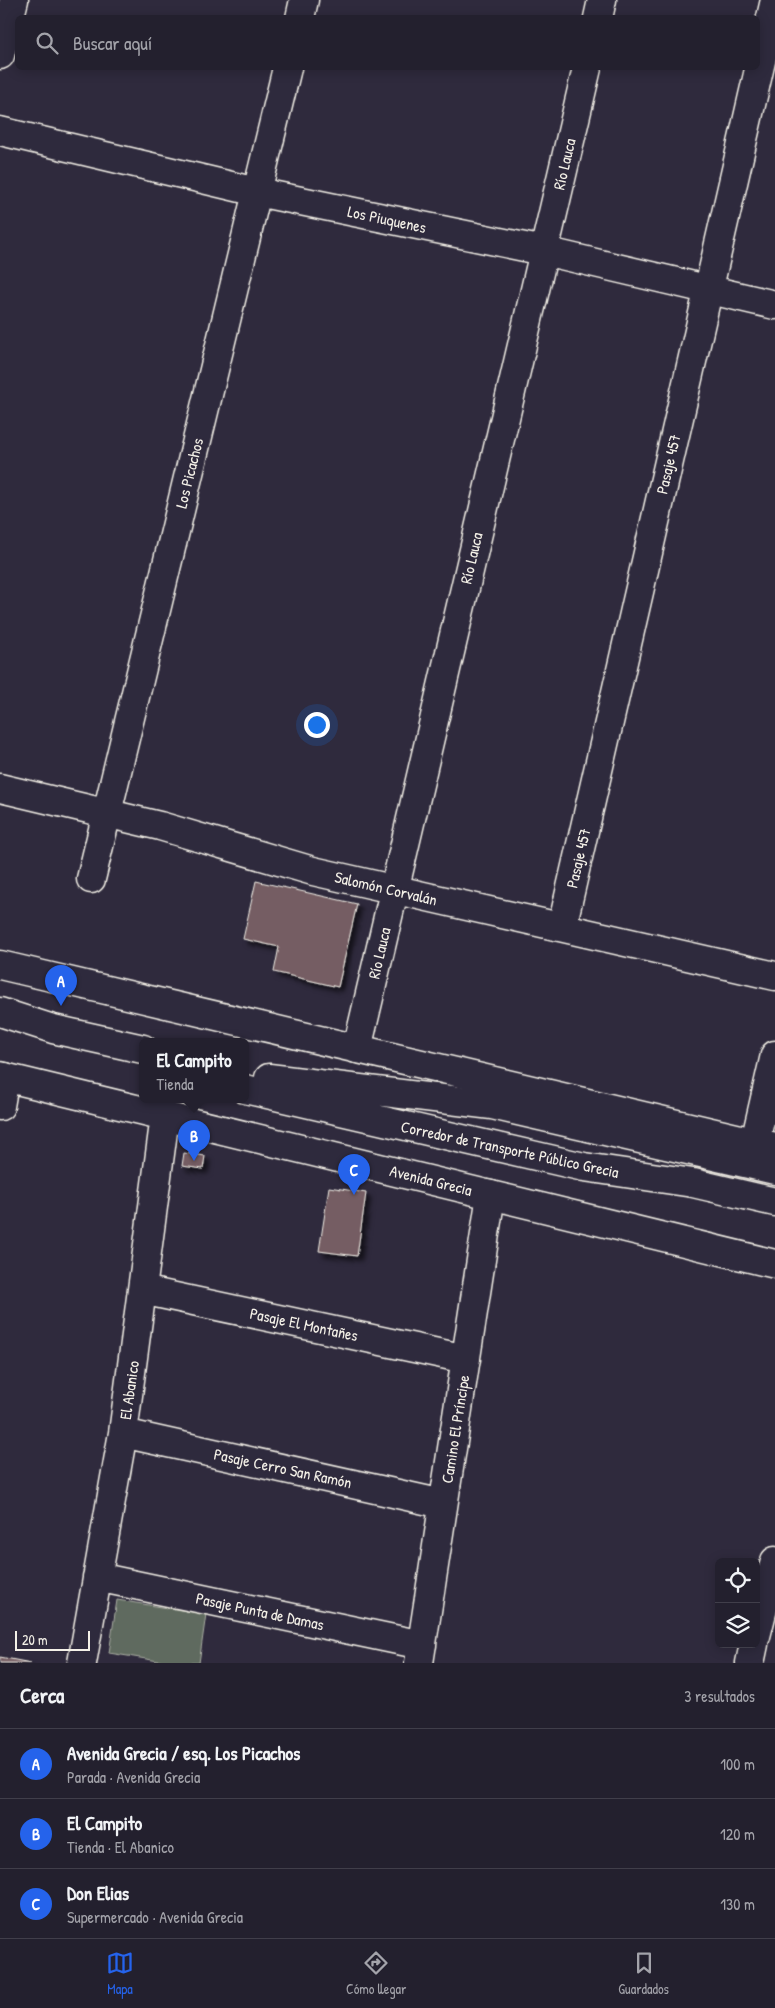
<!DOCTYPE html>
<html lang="es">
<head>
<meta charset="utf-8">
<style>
  body { margin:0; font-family:"Patrick Hand",sans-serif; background:#2f2d3a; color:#f1f3f6 }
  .controls { position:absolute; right:15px; bottom:15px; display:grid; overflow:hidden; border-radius:8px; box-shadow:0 2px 12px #0003 }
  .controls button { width:45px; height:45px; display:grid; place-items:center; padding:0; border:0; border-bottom:1px solid #403e4a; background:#23202e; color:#f1f3f6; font:25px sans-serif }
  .scale { position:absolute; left:15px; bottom:12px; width:75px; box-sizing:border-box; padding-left:5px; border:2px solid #f4f1e8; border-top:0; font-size:14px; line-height:18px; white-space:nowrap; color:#f4f1e8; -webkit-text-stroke:4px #2f2a3d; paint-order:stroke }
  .you { position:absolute; left:316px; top:724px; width:18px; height:18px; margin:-12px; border:4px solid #fff; border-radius:50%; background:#1a73e8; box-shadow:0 0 0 8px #1a73e833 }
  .badge { display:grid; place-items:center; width:32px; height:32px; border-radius:50%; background:#2563eb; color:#fff; font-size:16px; font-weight:700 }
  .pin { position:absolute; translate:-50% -41px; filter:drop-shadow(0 1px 2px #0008) }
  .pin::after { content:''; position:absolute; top:26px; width:18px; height:15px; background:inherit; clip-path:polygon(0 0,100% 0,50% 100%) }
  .popup { position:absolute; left:139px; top:1038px; width:110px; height:65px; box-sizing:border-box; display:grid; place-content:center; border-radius:8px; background:#23202e; filter:drop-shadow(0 1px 4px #0005); font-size:16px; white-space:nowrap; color:#a3a3aa }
  .popup b { font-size:19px; color:#f1f3f6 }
  .popup::after { content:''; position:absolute; left:50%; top:100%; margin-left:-10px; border:10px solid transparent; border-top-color:#23202e }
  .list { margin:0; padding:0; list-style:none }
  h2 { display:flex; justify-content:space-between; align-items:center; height:65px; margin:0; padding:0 20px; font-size:21px }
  h2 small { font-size:16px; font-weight:400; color:#a3a3aa }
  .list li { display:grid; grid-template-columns:32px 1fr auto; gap:15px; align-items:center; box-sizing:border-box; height:70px; padding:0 20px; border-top:1px solid #403e4a }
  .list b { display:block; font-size:19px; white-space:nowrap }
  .list p { margin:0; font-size:16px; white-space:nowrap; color:#a3a3aa }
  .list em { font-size:16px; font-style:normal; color:#a3a3aa }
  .icon { flex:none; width:28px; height:28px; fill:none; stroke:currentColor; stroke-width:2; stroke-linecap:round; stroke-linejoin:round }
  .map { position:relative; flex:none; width:775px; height:1663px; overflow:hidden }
  .search { position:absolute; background:#23202e; box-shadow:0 2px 12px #0003; left:15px; right:15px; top:15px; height:55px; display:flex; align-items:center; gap:12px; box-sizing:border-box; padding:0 18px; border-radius:8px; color:#a3a3aa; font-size:19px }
  .sheet { height:275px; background:#23202e }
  nav { display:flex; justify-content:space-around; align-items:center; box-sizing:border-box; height:70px; border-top:1px solid #403e4a; background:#23202e; font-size:14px; color:#a3a3aa }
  nav a { display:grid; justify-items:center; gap:2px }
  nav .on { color:#2563eb }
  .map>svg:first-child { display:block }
</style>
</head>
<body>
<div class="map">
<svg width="775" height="1663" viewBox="0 0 775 1663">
  <defs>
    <filter id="shadow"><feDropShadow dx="4.5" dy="4.5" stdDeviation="2.5" flood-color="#0009"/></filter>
  </defs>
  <rect width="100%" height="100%" fill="#2f2a3d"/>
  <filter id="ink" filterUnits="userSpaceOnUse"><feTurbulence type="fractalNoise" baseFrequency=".02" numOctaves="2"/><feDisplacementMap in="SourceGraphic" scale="10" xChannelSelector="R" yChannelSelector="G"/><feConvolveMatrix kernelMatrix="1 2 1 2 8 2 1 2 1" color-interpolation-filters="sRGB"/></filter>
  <g filter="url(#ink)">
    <path fill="#5f6a5e" stroke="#aaaea3" d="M117,1600L206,1614L199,1663H171L109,1653Z"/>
    <path fill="#745d63" stroke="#f4f1e8" filter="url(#shadow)" d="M256,881L357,904L338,987L274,972L279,947L243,939Z
      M184,1153L205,1156L203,1169L182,1166Z
      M329,1187L366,1193L357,1256L319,1251Z
      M0,1657L31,1663H0Z"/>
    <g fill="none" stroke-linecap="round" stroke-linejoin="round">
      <defs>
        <path id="minor" d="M300,18L304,0
          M598,18L602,0
          M0,55L14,0
          M0,131L257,192L544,251L775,305
          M0,788L160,826L313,871L775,976
          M91,879L287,68
          M562,927L775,0
          M0,1012L53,1029L143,1049
          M357,1049L587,68
          M269,1078L492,1105L775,1170
          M245,1089L584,1167L693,1183L775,1202
          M0,1106L5,1077
          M755,1142L775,1055
          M142,1290L466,1359
          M123,1433L443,1504
          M97,1577L422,1645
          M756,1636L775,1561
          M82,1663L123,1433L165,1116
          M419,1663L491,1195
          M750,1663L754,1644"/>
        <path id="major" d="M0,965L775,1147
          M0,1076L775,1264"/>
      </defs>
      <use href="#minor" stroke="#f4f1e8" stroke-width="31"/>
      <use href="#major" stroke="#f4f1e8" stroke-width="31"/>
      <use href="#minor" stroke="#2f2a3d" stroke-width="28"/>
      <use href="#major" stroke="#2f2a3d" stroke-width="28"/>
    </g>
  </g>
  <g text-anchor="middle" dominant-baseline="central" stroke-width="4" stroke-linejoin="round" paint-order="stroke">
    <g font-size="16" fill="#f4f1e8" stroke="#2f2a3d">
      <text transform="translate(564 164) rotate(-77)">Río Lauca</text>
      <text transform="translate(387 219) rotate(12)">Los Piuquenes</text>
      <text transform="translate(668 464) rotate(-77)">Pasaje 457</text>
      <text transform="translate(189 473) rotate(-76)">Los Picachos</text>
      <text transform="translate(471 558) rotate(-77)">Río Lauca</text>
      <text transform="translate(578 858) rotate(-77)">Pasaje 457</text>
      <text transform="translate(386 888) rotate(13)">Salomón Corvalán</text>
      <text transform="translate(379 953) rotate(-77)">Río Lauca</text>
      <text transform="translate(510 1149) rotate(12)">Corredor de Transporte Público Grecia</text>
      <text transform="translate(431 1180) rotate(14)">Avenida Grecia</text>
      <text transform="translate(304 1324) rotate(12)">Pasaje El Montañes</text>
      <text transform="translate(129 1390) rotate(-82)">El Abanico</text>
      <text transform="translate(455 1429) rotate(-81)">Camino El Príncipe</text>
      <text transform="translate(283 1468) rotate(12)">Pasaje Cerro San Ramón</text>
      <text transform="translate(260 1611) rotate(12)">Pasaje Punta de Damas</text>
    </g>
  </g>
</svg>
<div class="controls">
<button><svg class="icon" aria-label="locate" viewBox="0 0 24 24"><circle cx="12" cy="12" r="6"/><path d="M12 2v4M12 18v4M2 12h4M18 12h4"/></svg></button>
<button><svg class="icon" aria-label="layers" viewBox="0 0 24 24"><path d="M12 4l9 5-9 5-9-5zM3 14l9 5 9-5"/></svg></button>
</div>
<div class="scale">20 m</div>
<div class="you"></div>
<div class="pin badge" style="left:61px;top:1006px">A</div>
<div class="pin badge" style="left:194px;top:1161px">B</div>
<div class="popup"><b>El Campito</b>Tienda</div>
<div class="pin badge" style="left:354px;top:1195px">C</div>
<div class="search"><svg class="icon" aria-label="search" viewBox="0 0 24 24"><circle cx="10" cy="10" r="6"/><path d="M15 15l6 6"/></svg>Buscar aquí</div>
</div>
<section class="sheet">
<h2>Cerca<small>3 resultados</small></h2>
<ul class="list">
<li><span class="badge">A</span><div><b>Avenida Grecia / esq. Los Picachos</b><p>Parada · Avenida Grecia</p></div><em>100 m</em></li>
<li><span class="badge">B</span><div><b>El Campito</b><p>Tienda · El Abanico</p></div><em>120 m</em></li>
<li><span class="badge">C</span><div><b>Don Elias</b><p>Supermercado · Avenida Grecia</p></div><em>130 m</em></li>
</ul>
</section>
<nav>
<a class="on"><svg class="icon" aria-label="map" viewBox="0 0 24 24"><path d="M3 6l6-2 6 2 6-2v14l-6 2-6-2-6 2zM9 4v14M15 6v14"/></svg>Mapa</a>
<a><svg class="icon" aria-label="directions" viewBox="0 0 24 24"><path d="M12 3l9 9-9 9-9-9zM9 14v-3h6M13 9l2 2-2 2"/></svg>Cómo llegar</a>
<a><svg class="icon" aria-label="saved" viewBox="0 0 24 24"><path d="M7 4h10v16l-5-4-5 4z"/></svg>Guardados</a>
</nav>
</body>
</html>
